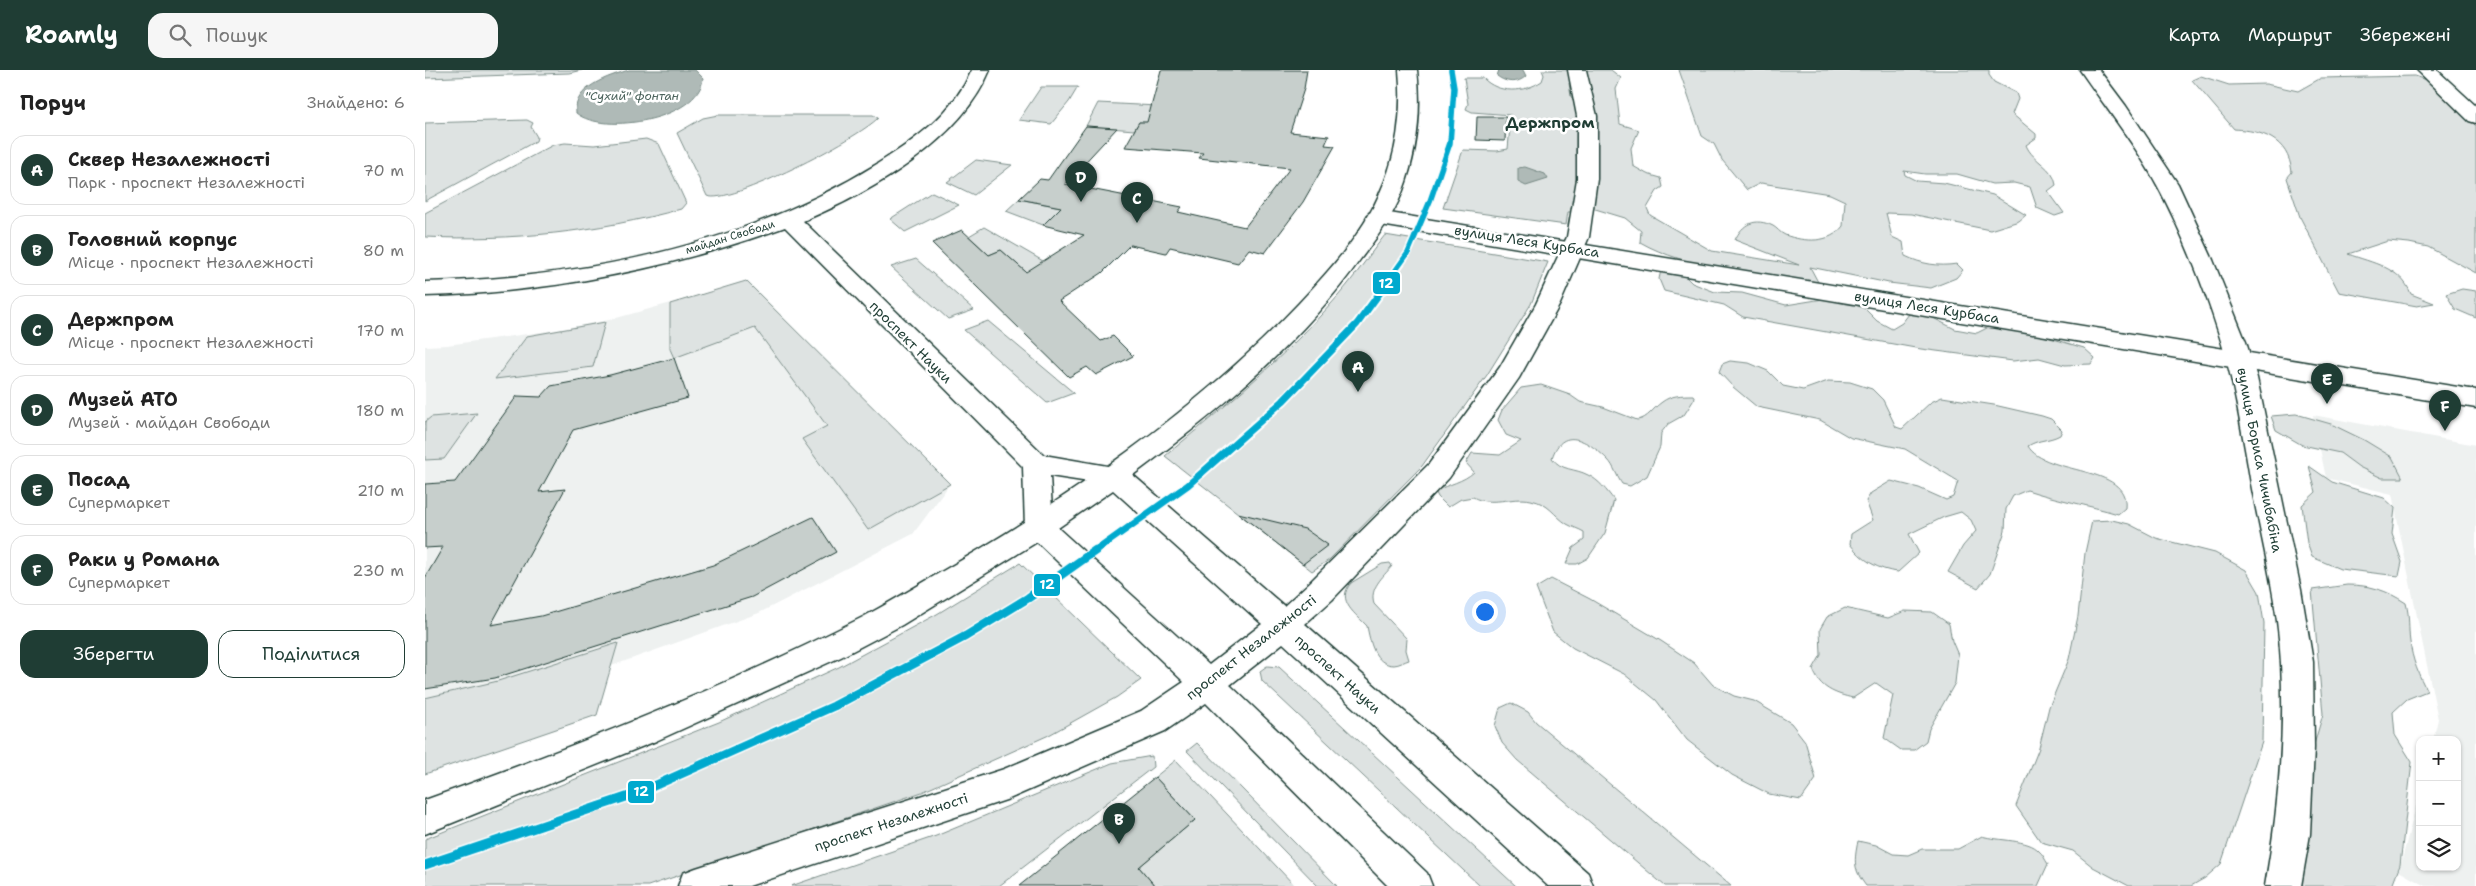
<!DOCTYPE html>
<html lang="uk">
<head>
<meta charset="utf-8">
<style>
  body { margin:0; font-family:"Shantell Sans",sans-serif; background:#f6f6f6; color:#222 }
  .controls { position:absolute; right:15px; bottom:15px; display:grid; overflow:hidden; border-radius:10px; box-shadow:0 1px 4px #0004 }
  .controls button { width:45px; height:45px; display:grid; place-items:center; padding:0; border:0; border-bottom:1px solid #e0e0e0; background:#fff; color:#222; font:25px sans-serif }
  .you { position:absolute; left:1059px; top:541px; width:18px; height:18px; margin:-12px; border:4px solid #fff; border-radius:50%; background:#1a73e8; box-shadow:0 0 0 8px #1a73e833 }
  .badge { display:grid; place-items:center; width:32px; height:32px; border-radius:50%; background:#1f3d34; color:#fff; font-size:16px; font-weight:700 }
  .pin { position:absolute; translate:-50% -41px; filter:drop-shadow(0 1px 2px #0008) }
  .pin::after { content:''; position:absolute; top:26px; width:18px; height:15px; background:inherit; clip-path:polygon(0 0,100% 0,50% 100%) }
  .list { margin:0; padding:0; list-style:none }
  h2 { display:flex; justify-content:space-between; align-items:center; height:65px; margin:0; padding:0 20px; font-size:21px }
  h2 small { font-size:16px; font-weight:400; color:#767676 }
  .list li { display:grid; grid-template-columns:32px 1fr auto; gap:15px; align-items:center; box-sizing:border-box; height:70px; margin:0 10px 10px; padding:0 10px; border:1px solid #e0e0e0; border-radius:15px }
  .list b { display:block; font-size:19px; white-space:nowrap }
  .list p { margin:0; font-size:16px; white-space:nowrap; color:#767676 }
  .list em { font-size:16px; font-style:normal; color:#767676 }
  .actions { display:flex; gap:10px; padding:15px 20px }
  .actions a { flex:1; padding:11px 0; border:1px solid #1f3d34; border-radius:15px; text-align:center; font-size:18px; color:#1f3d34 }
  .actions .main { background:#1f3d34; color:#fff }
  .icon { flex:none; width:28px; height:28px; fill:none; stroke:currentColor; stroke-width:2; stroke-linecap:round; stroke-linejoin:round }
  .map { position:relative; flex:none; width:2051px; height:816px; overflow:hidden }
  header { display:flex; align-items:center; gap:30px; box-sizing:border-box; height:70px; padding:0 25px; background:#1f3d34; color:#fff }
  header strong { font-size:24px }
  nav { display:flex; gap:28px; margin-inline-start:auto; font-size:18px }
  .search { width:350px; height:45px; background:#f6f6f6; display:flex; align-items:center; gap:12px; box-sizing:border-box; padding:0 18px; border-radius:15px; color:#767676; font-size:19px }
  main { display:flex }
  aside { flex:1; background:#fff }
  .map>svg:first-child { display:block }
</style>
</head>
<body>
<header>
<strong>Roamly</strong>
<div class="search"><svg class="icon" aria-label="search" viewBox="0 0 24 24"><circle cx="10" cy="10" r="6"/><path d="M15 15l6 6"/></svg>Пошук</div>
<nav><a>Карта</a><a>Маршрут</a><a>Збережені</a></nav>
</header>
<main>
<aside>
<h2>Поруч<small>Знайдено: 6</small></h2>
<ul class="list">
<li><span class="badge">A</span><div><b>Сквер Незалежності</b><p>Парк · проспект Незалежності</p></div><em>70 m</em></li>
<li><span class="badge">B</span><div><b>Головний корпус</b><p>Місце · проспект Незалежності</p></div><em>80 m</em></li>
<li><span class="badge">C</span><div><b>Держпром</b><p>Місце · проспект Незалежності</p></div><em>170 m</em></li>
<li><span class="badge">D</span><div><b>Музей АТО</b><p>Музей · майдан Свободи</p></div><em>180 m</em></li>
<li><span class="badge">E</span><div><b>Посад</b><p>Супермаркет</p></div><em>210 m</em></li>
<li><span class="badge">F</span><div><b>Раки у Романа</b><p>Супермаркет</p></div><em>230 m</em></li>
</ul>
<div class="actions"><a class="main">Зберегти</a><a>Поділитися</a></div>
</aside>
<div class="map">
<svg width="2051" height="816" viewBox="0 0 2051 816">
  <rect width="100%" height="100%" fill="#fff"/>
  <filter id="ink" filterUnits="userSpaceOnUse"><feTurbulence type="fractalNoise" baseFrequency=".02" numOctaves="2"/><feDisplacementMap in="SourceGraphic" scale="10" xChannelSelector="R" yChannelSelector="G"/><feConvolveMatrix kernelMatrix="1 2 1 2 8 2 1 2 1" color-interpolation-filters="sRGB"/></filter>
  <g filter="url(#ink)">
    <path fill="#eef1f0" d="M323,212L525,414L488,464L334,543L69,638L0,657V276L22,275L131,260L184,250Z
      M1888,345L2051,375V816H2000L1974,801L1995,720V797H2032V670H2008L2013,649L1967,424L1901,408Z"/>
    <path fill="#dee3e2" stroke="#7e908b" d="M0,0H157L144,3L0,8Z
      M1117,0H1186L1196,8L1191,19L1195,54L1214,60L1206,78L1208,96L1222,104L1236,108L1238,117L1232,121L1222,138L1225,145L1287,181L1374,195L1310,170C1317,154 1330,147 1348,156C1352,158 1355,163 1360,165C1379,172 1405,174 1418,156L1420,131L1405,124L1336,113L1322,120L1297,90L1289,74L1277,66L1254,0H1564V5L1569,12L1591,23L1593,29L1587,44L1611,64V68L1601,75C1608,92 1629,97 1631,115L1623,121L1639,143L1630,146L1612,138L1605,117L1589,113L1567,114L1532,104H1500L1479,101L1480,105L1492,111L1519,113L1568,125L1601,145L1594,151L1565,160L1486,144L1461,143L1467,167L1478,172L1480,186C1497,194 1513,197 1532,194L1538,200L1531,208L1506,218L1464,213L1385,197L1393,212H1382C1328,203 1262,199 1215,172L1216,161L1200,148L1167,138L1162,14L1144,13L1146,27L1152,30L1151,85L1155,98L1148,142H1143L1141,155L1018,138L1038,80L1072,81L1083,79L1086,45L1047,42L1041,39L1043,34L1039,8H1058C1073,24 1099,23 1117,11L1119,5Z
      M1776,6L1804,15L1841,14L1873,21L1896,8L1990,6L2005,11L2051,56V203L2003,177L1984,173L1963,171L1923,184C1947,193 1976,197 1986,224L2009,233L1992,236L1914,222L1875,147L1862,108L1867,102C1863,68 1837,61 1809,59L1767,10Z
      M616,17H653L644,32L626,54L594,50Z
      M673,33L753,37L743,54L714,52L709,60L661,56Z
      M293,45H448L453,48C434,68 304,136 282,126L252,63L278,48Z
      M102,50L108,53L106,57L112,67L111,71L0,131V53Z
      M221,69L234,74L261,133L256,139C172,162 86,171 0,167V143L128,75L140,73L169,75Z
      M551,90L587,95L549,125L522,112Z
      M507,122L534,135L480,162L465,149Z
      M594,129L636,137L618,155L581,141Z
      M559,157L618,191L603,204L576,180L564,185L544,166Z
      M960,165L1123,192L1106,234L1062,305L997,396L904,490L887,501L740,386C804,333 870,279 923,214C936,198 947,181 960,165Z
      M491,189L549,240L523,249L466,197Z
      M1236,200L1257,203L1267,213L1290,222L1317,223L1361,235L1404,228L1426,233L1440,239L1452,251L1467,259L1477,253L1484,244H1500L1530,259L1552,263L1570,254L1601,261L1659,278L1670,288L1666,294L1640,295L1614,288L1588,291L1496,279L1318,247L1299,235L1239,221L1234,209Z
      M321,211L525,414L443,460L377,369L402,356L330,258L249,288L245,279V234Z
      M2037,219L2051,221V248L2030,239L2021,224Z
      M563,251L649,323L622,333L539,260Z
      M180,252L168,297L70,309L102,266Z
      M1305,291L1324,293L1343,301L1358,316L1378,320L1403,311L1425,312L1447,319L1458,330L1471,357L1477,359L1506,332L1517,327L1569,335L1617,346L1626,349L1637,360L1635,365C1624,371 1614,369 1603,376C1620,406 1705,394 1700,438L1693,444C1663,435 1632,430 1602,420L1588,426L1581,439L1580,461L1565,504L1553,518L1523,502L1538,476L1551,461L1546,450L1536,442L1519,447L1484,464L1494,483L1473,502C1453,500 1437,490 1425,474L1426,464L1448,450L1441,431L1446,423L1466,411L1494,418L1521,430L1528,427L1533,411L1480,379L1426,368L1395,350L1332,337L1308,317L1294,302L1297,294Z
      M1116,315L1145,325L1155,332L1178,337L1212,350C1223,349 1228,338 1237,332C1246,325 1257,325 1268,325L1270,328L1259,345L1243,354L1236,363L1235,377L1222,406L1205,416L1197,414C1192,407 1189,396 1183,390C1166,373 1138,353 1127,388C1136,401 1150,398 1163,405C1174,410 1182,421 1189,430L1180,463L1163,488L1152,494H1141L1148,478L1159,470V462C1154,459 1147,457 1142,454C1128,445 1125,434 1106,430C1088,426 1065,437 1048,427L1036,429L1023,437L1013,427L1010,421C1024,414 1038,412 1049,402L1041,393L1047,383L1075,385L1096,371L1081,365L1073,350L1077,340L1096,318Z
      M52,343L19,389L0,390V352L6,347Z
      M1871,344L1906,354L1939,370L1967,387L1978,408H1957L1934,397L1915,383L1877,375L1851,360L1846,346Z
      M1884,396L1907,412L1959,428L1970,438L1967,464L1977,492L1974,506L1915,499L1887,487L1882,473L1877,435L1891,422Z
      M1687,450L1704,454L1731,468L1790,483L1821,500L1834,522L1839,553L1837,672L1796,794L1780,808L1766,816H1704L1668,797L1648,781L1616,772L1591,736L1614,678L1624,637L1644,589L1653,546L1660,483L1667,451Z
      M595,493L716,610L692,627L624,665L497,722L223,816H0V769L294,652L414,597L512,544Z
      M965,493L967,496C958,507 944,518 949,534L982,569L981,580L984,590C980,591 974,595 969,595C949,595 945,571 942,556C932,545 910,531 926,513L957,494Z
      M1126,509L1165,529L1236,571L1269,593L1288,615L1309,626L1329,631L1366,653L1380,671L1391,709L1376,730L1344,724L1307,705L1262,670L1231,630L1199,604L1148,578L1128,562L1111,518Z
      M1922,515C1946,515 1961,520 1981,533C1985,548 1983,558 1985,572C1987,589 1994,606 2002,621L1982,629L1968,642L1970,665L1987,692L1975,795L1967,816H1869L1883,695L1898,644L1887,520Z
      M1420,538L1463,548L1480,541L1507,542L1524,554L1527,571L1533,585L1530,613L1504,659L1501,671L1489,680H1476L1459,668L1468,625L1451,613L1428,628C1410,624 1394,618 1388,599L1396,585L1395,559L1402,547Z
      M193,573L172,645L0,704V628L73,611Z
      M842,596L854,597L1091,816H1055L837,611L835,601Z
      M1086,633L1103,642L1111,652L1306,816H1240L1092,690L1077,673L1070,656L1075,638Z
      M772,673L912,816H893L762,681Z
      M727,686L728,697L574,816H366L511,766L687,693Z
      M751,690L870,816H730L714,797L770,750L730,707Z
      M1557,766C1572,771 1604,769 1614,781C1618,784 1620,790 1623,794L1613,816H1441C1428,799 1429,791 1433,771L1451,775L1468,784L1483,785L1497,779H1533Z"/>
    <path fill="#afbab7" stroke="#758883" d="M204,0H270L278,8C275,49 179,66 151,43C148,17 184,6 204,0Z
      M1074,0H1098L1101,6C1093,14 1081,13 1072,6Z
      M1100,97L1120,104L1123,109L1101,116L1093,112V98Z"/>
    <path fill="#c7cfcc" stroke="#1f3d34" d="M736,0H882L879,19L865,62L904,66L900,75L910,76L878,132L840,183L824,179L813,193L745,177L741,183L705,175L677,203L634,231L676,271L688,266L708,286L671,305L662,297L644,307L507,173L537,160L564,185L576,180L601,202L659,165L618,155L636,137L594,129L615,109L623,110L661,56L692,58L640,114L757,137L753,142L820,157L865,98L774,88L778,83L700,77L714,52H722Z
      M1052,47H1081L1080,71L1051,70Z
      M249,288L263,328L148,360L114,422L140,419L66,555L116,546L288,495L388,447L411,482L327,527L70,608L0,619V508L18,477L0,478V414L30,412L92,326L116,327L126,316L185,305Z
      M813,443L880,459L903,475L878,494Z
      M730,707L770,750L714,797L730,816H594Z"/>
    <g fill="none" stroke-linecap="round" stroke-linejoin="round">
      <defs>
        <path id="minor" d="M1655,0H1674L1701,36L1753,114L1788,190L1821,272L1832,308L1876,520L1888,592L1889,678L1885,764L1876,816H1840C1853,743 1860,667 1856,593C1853,533 1837,472 1826,414C1820,378 1814,343 1806,308C1792,248 1761,169 1732,115C1710,74 1681,38 1655,0Z
          M1992,0H2012L2051,36V53L2044,51Z"/>
        <path id="tertiary" d="M952,141L2051,320V338L944,153L941,148L944,143Z"/>
        <path id="secondary" d="M547,0H565C536,71 447,122 378,151L619,385L700,399L704,406L700,413L690,416L625,406L628,457L624,465L614,468L604,465L600,457L598,397L360,157C244,199 123,223 0,226V212C156,208 318,177 452,94C492,69 527,44 547,0Z"/>
        <path id="primary" d="M974,0H992C997,41 992,84 977,123C968,146 952,167 937,187C876,273 792,343 708,405L859,536L885,512L1004,394L1075,297L1111,234L1142,167L1152,109V46L1143,0H1161L1172,46V109L1164,167L1135,234L1094,308L1024,408L907,530L880,554L1163,803L1168,816H1123L858,573L805,615L1002,803L1007,816H963L781,633L740,661L584,729L324,816H253L258,803L271,798L579,699L716,641L759,612L612,472L477,555L416,587L231,671L0,764V730C148,677 297,619 438,547C464,533 490,517 516,502C644,428 772,341 874,233C904,201 936,166 954,125C972,87 978,42 974,0ZM688,420L837,554L784,595L633,458Z"/>
      </defs>
      <use href="#minor" stroke="#1f3d34" stroke-width="3"/>
      <use href="#tertiary" stroke="#1f3d34" stroke-width="3"/>
      <use href="#secondary" stroke="#1f3d34" stroke-width="3"/>
      <use href="#primary" stroke="#1f3d34" stroke-width="3"/>
      <use href="#minor" fill="#fff" fill-rule="evenodd"/>
      <use href="#tertiary" fill="#fff" fill-rule="evenodd"/>
      <use href="#secondary" fill="#fff" fill-rule="evenodd"/>
      <use href="#primary" fill="#fff" fill-rule="evenodd"/>
      <defs>
        <path id="tram-1-far2" d="M961,214L983,183L1005,131L1025,73L1029,18L1026,0"/>
        <path id="tram-1-far1" d="M669,482L763,415L858,331L932,254L962,213"/>
        <path id="tram-1" d="M0,795L213,723L409,636L541,566L603,528L671,480"/>
      </defs>
      <use href="#tram-1-far2" stroke="#fff" stroke-width="9"/>
      <use href="#tram-1-far1" stroke="#fff" stroke-width="11"/>
      <use href="#tram-1" stroke="#fff" stroke-width="12"/>
      <use href="#tram-1-far2" stroke="#00a9ce" stroke-width="5.5"/>
      <use href="#tram-1-far1" stroke="#00a9ce" stroke-width="7"/>
      <use href="#tram-1" stroke="#00a9ce" stroke-width="9"/>
    </g>
  </g>
  <g text-anchor="middle" dominant-baseline="central" stroke-width="5" stroke-linejoin="round" paint-order="stroke">
    <g font-size="11" fill="#1f3d34" stroke="#fff">
      <text transform="translate(305 167) rotate(-17)">майдан Свободи</text>
    </g>
    <g font-size="12" font-style="italic" fill="#4a625b" stroke="#fff">
      <text x="207" y="26">"Сухий" фонтан</text>
    </g>
    <g font-size="14" fill="#1f3d34" stroke="#fff">
      <text transform="translate(1102 171) rotate(9)">вулиця Леся Курбаса</text>
      <text transform="translate(1502 237) rotate(9)">вулиця Леся Курбаса</text>
      <text transform="translate(486 272) rotate(45)">проспект Науки</text>
      <text transform="translate(1835 390) rotate(79)">вулиця Бориса Чичибабіна</text>
      <text transform="translate(826 577) rotate(-38)">проспект Незалежності</text>
      <text transform="translate(913 604) rotate(42)">проспект Науки</text>
      <text transform="translate(466 752) rotate(-18)">проспект Незалежності</text>
    </g>
    <g font-size="16" font-weight="bold" fill="#1f3d34" stroke="#fff">
      <text x="1125" y="52">Держпром</text>
    </g>
  </g>
  <g stroke="#fff" stroke-width="2">
    <rect x="947" y="201" width="29" height="24" rx="5" fill="#00a9ce"/>
    <rect x="608" y="503" width="28" height="24" rx="5" fill="#00a9ce"/>
    <rect x="202" y="710" width="28" height="24" rx="5" fill="#00a9ce"/>
  </g>
  <g font-size="14" text-anchor="middle" font-weight="bold" fill="#fff">
    <text x="961" y="218">12</text>
    <text x="622" y="519">12</text>
    <text x="216" y="726">12</text>
  </g>
</svg>
<div class="controls">
<button>+</button>
<button>−</button>
<button><svg class="icon" aria-label="layers" viewBox="0 0 24 24"><path d="M12 4l9 5-9 5-9-5zM3 14l9 5 9-5"/></svg></button>
</div>
<div class="you"></div>
<div class="pin badge" style="left:933px;top:322px">A</div>
<div class="pin badge" style="left:694px;top:774px">B</div>
<div class="pin badge" style="left:712px;top:153px">C</div>
<div class="pin badge" style="left:656px;top:132px">D</div>
<div class="pin badge" style="left:1902px;top:334px">E</div>
<div class="pin badge" style="left:2020px;top:361px">F</div>
</div>
</main>
</body>
</html>
